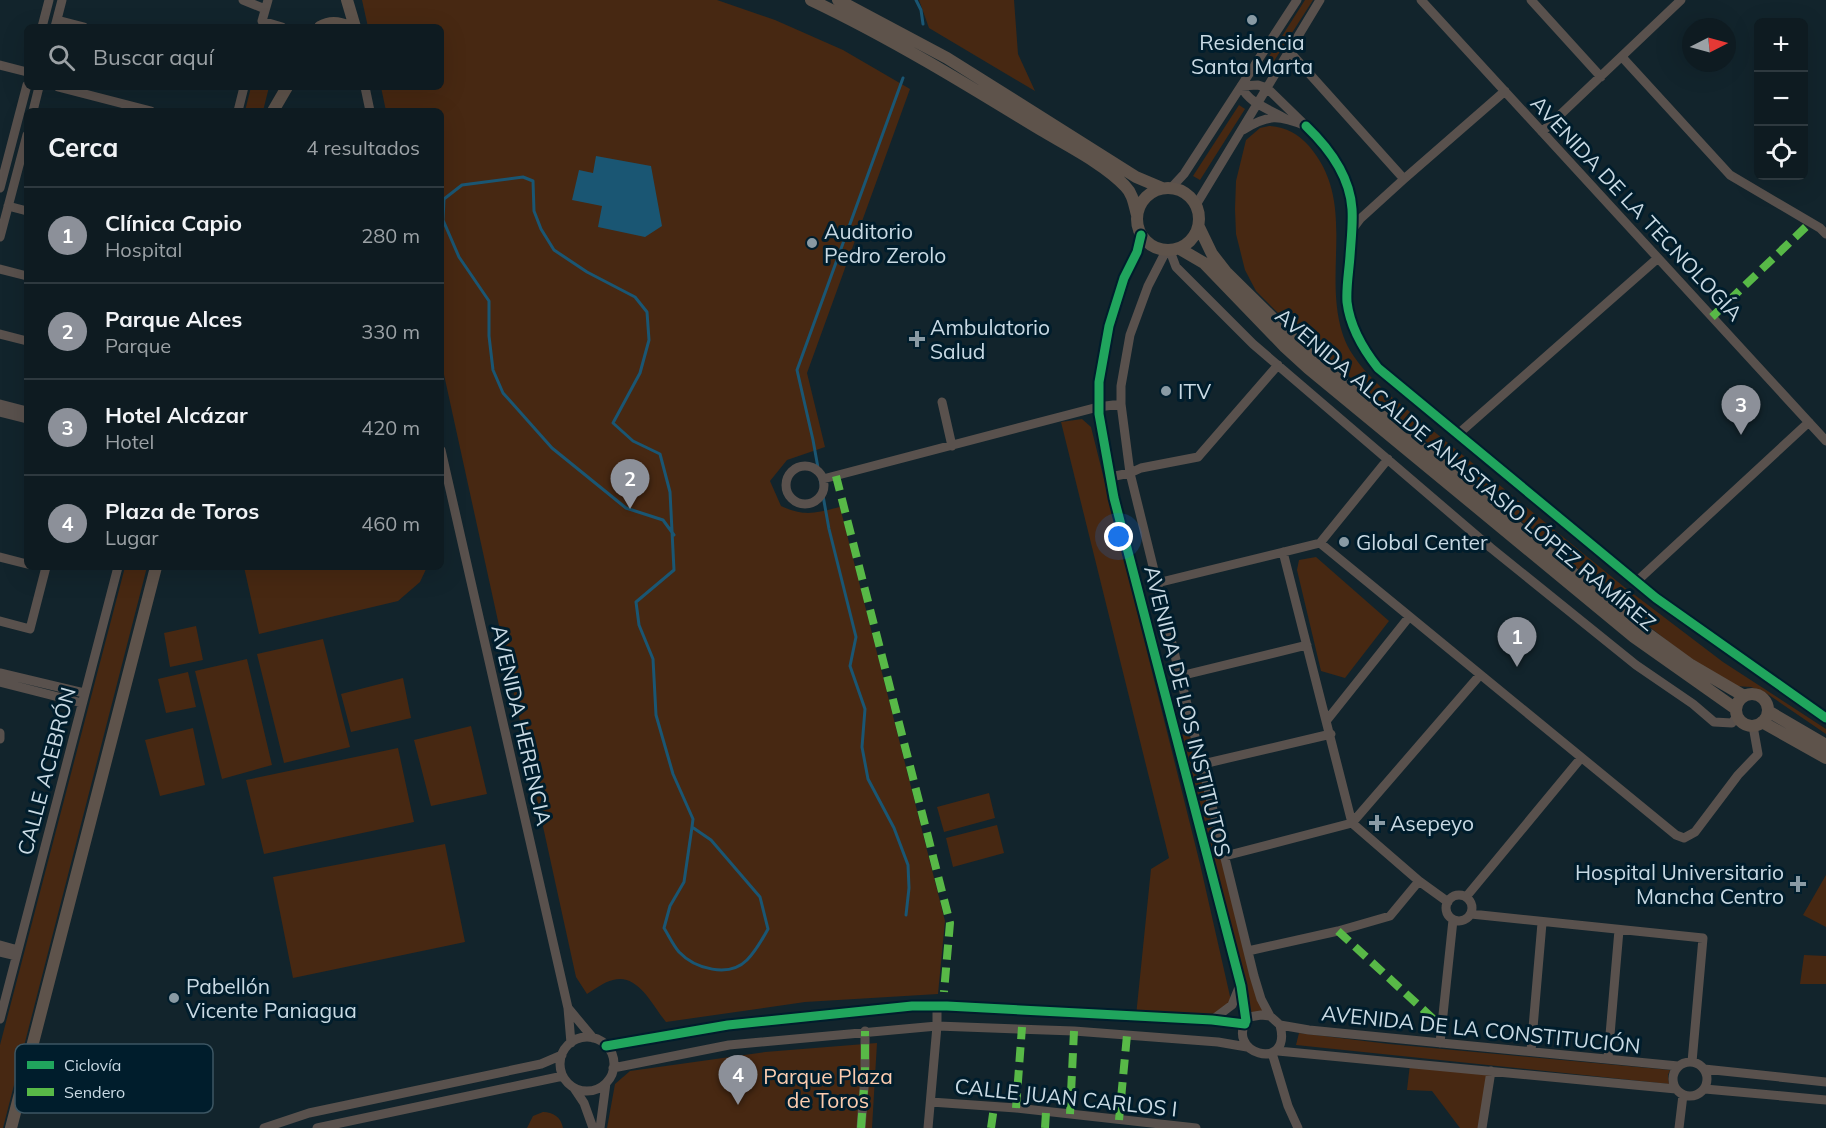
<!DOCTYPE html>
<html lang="es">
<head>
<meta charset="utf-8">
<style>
  body { margin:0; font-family:Mulish,sans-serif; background:#17242a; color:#f1f3f6 }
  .controls { position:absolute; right:18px; top:18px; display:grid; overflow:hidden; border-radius:9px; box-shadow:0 6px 24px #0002 }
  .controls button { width:54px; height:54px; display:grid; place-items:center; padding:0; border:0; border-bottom:2px solid #2e393f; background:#0e1b21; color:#f1f3f6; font:30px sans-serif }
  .compass { position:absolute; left:1682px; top:18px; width:54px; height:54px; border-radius:50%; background:#0e1b21; box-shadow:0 6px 24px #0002; rotate:84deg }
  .you { position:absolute; left:1119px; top:537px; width:21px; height:21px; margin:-15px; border:4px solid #fff; border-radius:50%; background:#1a73e8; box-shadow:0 0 0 9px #1a73e833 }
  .badge { display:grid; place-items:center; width:39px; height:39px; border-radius:50%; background:#8c9099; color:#fff; font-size:20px; font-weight:700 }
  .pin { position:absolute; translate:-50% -50px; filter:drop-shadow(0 2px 3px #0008) }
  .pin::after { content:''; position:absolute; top:32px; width:21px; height:18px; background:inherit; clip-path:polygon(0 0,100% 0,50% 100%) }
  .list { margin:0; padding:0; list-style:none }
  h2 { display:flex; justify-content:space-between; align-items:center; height:78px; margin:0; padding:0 24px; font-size:26px }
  h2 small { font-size:20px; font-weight:400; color:#9ba1a5 }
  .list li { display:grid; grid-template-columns:39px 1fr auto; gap:18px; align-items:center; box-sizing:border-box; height:96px; padding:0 24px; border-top:2px solid #2e393f }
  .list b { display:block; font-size:22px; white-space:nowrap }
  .list p { margin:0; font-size:20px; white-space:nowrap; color:#9ba1a5 }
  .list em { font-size:20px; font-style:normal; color:#9ba1a5 }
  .icon { flex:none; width:33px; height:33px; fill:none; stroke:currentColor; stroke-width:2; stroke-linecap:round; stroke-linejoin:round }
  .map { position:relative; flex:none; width:1826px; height:1128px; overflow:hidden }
  .search { position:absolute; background:#0e1b21; box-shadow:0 6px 24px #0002; left:24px; top:24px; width:420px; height:66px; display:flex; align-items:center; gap:15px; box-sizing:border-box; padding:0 21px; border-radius:9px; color:#9ba1a5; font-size:22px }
  .panel { position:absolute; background:#0e1b21; box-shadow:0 6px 24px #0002; left:24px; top:108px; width:420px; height:462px; border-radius:9px }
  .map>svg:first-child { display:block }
</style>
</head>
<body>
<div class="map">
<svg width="1826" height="1128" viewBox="0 0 1826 1128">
  <rect width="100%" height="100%" fill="#12242c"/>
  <path fill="#472812" d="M362,0H717L775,20L843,50L910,89L807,373L825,447L787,460L770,481L781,506C805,517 815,513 840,507L945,921L938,994L805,1002L666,1022C652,1005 638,973 613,980C604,982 595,989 587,994L576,977L441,361V111H386L381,87H441V27H368Z
    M919,0H1014L1018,54L1035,91L929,28Z
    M1305,0H1313L1267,72L1261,69Z
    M251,87H269L263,111H245Z
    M1239,105L1245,109L1200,180L1193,176Z
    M1269,126C1286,127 1298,134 1309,146C1357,202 1323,269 1342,332C1349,357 1370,376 1388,394L1623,586L1723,662L1826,729V734L1766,693L1751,687L1735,686L1684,654L1609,595L1360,386L1285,320L1256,291L1245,270L1236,234L1235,209L1236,181L1246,140L1260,128Z
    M1082,419L1091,427L1200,864L1232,1005L1212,1020L1136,1016L1151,869L1169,858L1061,422Z
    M1316,557L1389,621L1345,678L1321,671L1297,570L1299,560Z
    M125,567H147L3,1128H0V1045Z
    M244,567H427L420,582L398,601L259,634Z
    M196,626L203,660L170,667L164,633Z
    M323,639L350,747L284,763L257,654Z
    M247,659L272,765L222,779L195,671Z
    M188,672L196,707L166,713L158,679Z
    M403,678L411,718L351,732L341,694Z
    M471,726L487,794L431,806L414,740Z
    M193,728L205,785L160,796L145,740Z
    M1194,732L1254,976L1270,1016L1249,1017L1176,736Z
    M398,748L414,822L264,854L246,780Z
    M989,793L995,818L944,832L937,807Z
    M997,825L1004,853L953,867L946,838Z
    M445,844L465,942L293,978L273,877Z
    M1826,875V927L1803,915Z
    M1804,955L1826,956V984H1800Z
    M1299,1033L1389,1044L1670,1070L1668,1075L1669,1084L1296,1045Z
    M877,1043L872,1128H607L615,1084L630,1071L765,1052Z
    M1410,1064L1491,1071L1482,1128H1460L1432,1091L1407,1090Z
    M543,1112C553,1112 561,1117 563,1128H527L533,1116Z"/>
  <path fill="#1a5673" d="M596,156L651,166L662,226L645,237L598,227L602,206L572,200L579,170L593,173Z"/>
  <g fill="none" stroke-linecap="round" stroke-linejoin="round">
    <path stroke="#1a5673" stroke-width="3" d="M916,0L921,10L923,24
      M903,78L797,370L813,440L829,529L856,637L850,666L865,709L862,747L868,779L894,828L908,865L909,888L906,915
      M674,535L663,520L626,508L552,448L503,393L493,370L489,336V301L459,257L443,220L444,199L462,185L523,177L533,181L534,211L541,229L554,250L587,272L635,297L647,312L649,340L640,373L613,423L633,441L660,454L670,492L674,570L636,602L639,625L653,659L656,715L673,774L693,819L692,827L711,840L760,897L768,929C762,940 756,951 747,960C729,978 695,969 679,952C673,945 669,936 664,928L670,906L684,882L692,827"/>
    <path stroke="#59514d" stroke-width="9" d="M243,0L265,9
      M268,0L262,21L282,27
      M1421,0L1826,441
      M1531,0L1601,77
      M57,20L84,27
      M42,27L49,0
      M55,27L62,0
      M1289,51L1404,179
      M1622,57L1730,175L1820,228L1826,234
      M0,65L27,72
      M58,87L151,111
      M365,87L370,111
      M33,111L39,87
      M238,111L244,87
      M1306,126C1329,148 1350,177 1352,209C1353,224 1351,241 1350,256C1349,271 1346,287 1347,302C1350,327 1363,349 1378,368L1656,598L1826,718
      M1243,130C1268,114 1279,115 1306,126L1267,88L1258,85L1241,86C1249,104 1270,109 1286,119
      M1542,132L1681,0
      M0,188L27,85
      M1171,188L1184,174L1297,0
      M1196,205L1320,0
      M8,206L27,211
      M1351,231L1360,219L1404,179L1505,91
      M1141,235L1137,252L1124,278L1109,326L1099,382V414L1114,498L1241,986L1246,1021
      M0,237L27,135
      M1166,251L1148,286L1130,335L1121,386V404L1130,473L1254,976L1261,999L1270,1016
      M1170,251L1176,267L1253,344L1491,548L1636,665L1693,704L1714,722L1732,723L1737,716
      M0,269L27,276
      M0,334L27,341
      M942,402L952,446
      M0,404L27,411
      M0,412L27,419
      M1457,435L1658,258
      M441,450L568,1008L571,1043
      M786 485a19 19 0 1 1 38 0a19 19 0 1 1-38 0Z
      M1110,477L1130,473L1141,468L1198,457L1278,365
      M823,479L1098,407L1121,404
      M1320,543L1676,835L1684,838L1695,832L1738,775L1758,754L1753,726
      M1283,552L1352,823L1419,881L1448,902
      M0,557L27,564
      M1636,582L1809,422
      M1157,583L1320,543L1388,459
      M0,621L30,629L46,567
      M0,673L84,693
      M1180,676L1307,645
      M0,682L82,703
      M1327,720L1409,617
      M0,733V739
      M1203,764L1331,734
      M1225,856L1352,823L1480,675
      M1446 908a13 13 0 1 1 26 0a13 13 0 1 1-26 0Z
      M1466,897L1581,758
      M1471,914L1703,938L1692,1062
      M0,945L18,950
      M1248,951L1338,931L1390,916L1419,881
      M0,952L16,956
      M568,1008L593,1038
      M1261,1015L1270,1016L1280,1025C1293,1074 1221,1053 1249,1017Z
      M0,1019L118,567
      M1212,1020L1232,1005L1238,990
      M1280,1025L1309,1030L1678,1066
      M560 1064a27 27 0 1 1 54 0a27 27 0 1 1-54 0Z
      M1440,1043L1453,920
      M606,1046L728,1025L912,1006H947L1136,1016L1212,1020L1245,1024
      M1278,1051L1676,1089
      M1531,1051L1542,923
      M1272,1053L1288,1106L1298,1128
      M1608,1058L1619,930
      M1673 1079a17 17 0 1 1 34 0a17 17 0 1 1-34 0Z
      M613,1068L729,1045L937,1026L1074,1031L1218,1042L1247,1047
      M1704,1069L1826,1082
      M574,1088L584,1103L593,1128
      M1705,1089L1826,1100
      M931,1102L1016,1108L1196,1128
      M264,1128L309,1113L541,1064L562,1055
      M317,1128L563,1076
      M600,1128L606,1083
      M861,1128L865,1075V1031
      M928,1128L937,1026V1006
      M1482,1128L1491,1071
      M1679,1128L1683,1095"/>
    <path stroke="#5e534b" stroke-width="12" d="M347,0L355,27
      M811,0C891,38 966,84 1041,130C1068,146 1104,164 1125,186C1133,194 1134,204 1137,215
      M838,0L947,58L1136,177L1162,188
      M320,27C330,21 339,22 349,27
      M273,111L287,87
      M1137 219a31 31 0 1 1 62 0a31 31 0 1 1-62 0Z
      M1199,227L1212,254L1226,272L1315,360L1636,625L1691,665L1744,696
      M1180,249L1204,263L1285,347L1308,368L1634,637L1736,709
      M1736 710a16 16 0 1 1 32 0a16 16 0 1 1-32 0Z
      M1768,711L1826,745
      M1762,722L1826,758
      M11,1128L156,567"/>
    <path stroke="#58b947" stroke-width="8" stroke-dasharray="15 8" stroke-linecap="butt" d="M1712,317L1811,222
      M836,476L950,923L944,992
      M1338,931L1441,1026
      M1016,1108L1022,1027
      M1070,1114L1074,1031
      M1119,1120L1127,1035
      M861,1128L865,1075V1031
      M991,1128L994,1107
      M1045,1128L1046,1112"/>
    <defs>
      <path id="cycleway" d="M1306,126C1329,148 1350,177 1352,209C1353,224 1351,241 1350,256C1349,271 1346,287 1347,302C1350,327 1363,349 1378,368L1656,598L1826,718
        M1141,235L1137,252L1124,278L1109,326L1099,382V414L1114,498L1241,986L1246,1021
        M606,1046L728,1025L912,1006H947L1136,1016L1212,1020L1245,1024"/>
    </defs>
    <use href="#cycleway" stroke="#001d2c" stroke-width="13"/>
    <use href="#cycleway" stroke="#20a55d" stroke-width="9"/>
  </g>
  <g fill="#899aa4" stroke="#001d2c" stroke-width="2">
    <circle cx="1252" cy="20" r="6"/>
    <circle cx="812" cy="243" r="6"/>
    <path d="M914 330h6v6h6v6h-6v6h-6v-6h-6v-6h6z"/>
    <circle cx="1166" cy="391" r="6"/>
    <circle cx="1344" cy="542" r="6"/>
    <path d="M1374 814h6v6h6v6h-6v6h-6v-6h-6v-6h6z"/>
    <path d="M1795 875h6v6h6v6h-6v6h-6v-6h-6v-6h6z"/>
    <circle cx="174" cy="998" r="6"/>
  </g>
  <g text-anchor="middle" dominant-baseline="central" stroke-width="6" stroke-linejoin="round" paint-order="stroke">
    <g font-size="21" fill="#c9dae4" stroke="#001d2c" text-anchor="start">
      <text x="1252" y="42" text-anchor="middle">Residencia<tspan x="1252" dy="24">Santa Marta</tspan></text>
      <text x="824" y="231">Auditorio<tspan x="824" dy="24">Pedro Zerolo</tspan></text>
      <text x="930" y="327">Ambulatorio<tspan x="930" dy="24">Salud</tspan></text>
      <text x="1178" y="391">ITV</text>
      <text x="1356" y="542">Global Center</text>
      <text x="1390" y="823">Asepeyo</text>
      <text x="1784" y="872" text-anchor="end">Hospital Universitario<tspan x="1784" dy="24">Mancha Centro</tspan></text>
      <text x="186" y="986">Pabellón<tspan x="186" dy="24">Vicente Paniagua</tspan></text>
    </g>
    <g font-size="21" fill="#c9dae4" stroke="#001d2c">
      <text transform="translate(1637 208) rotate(47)">AVENIDA DE LA TECNOLOGÍA</text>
      <text transform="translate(1466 469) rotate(40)">AVENIDA ALCALDE ANASTASIO LÓPEZ RAMÍREZ</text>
      <text transform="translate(1188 711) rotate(76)">AVENIDA DE LOS INSTITUTOS</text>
      <text transform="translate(522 725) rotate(77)">AVENIDA HERENCIA</text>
      <text transform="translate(46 771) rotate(-75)">CALLE ACEBRÓN</text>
      <text transform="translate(1481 1029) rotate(6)">AVENIDA DE LA CONSTITUCIÓN</text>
      <text transform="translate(1066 1097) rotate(6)">CALLE JUAN CARLOS I</text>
    </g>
    <g font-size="21" fill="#fbccaf" stroke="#001d2c">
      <text x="828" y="1076">Parque Plaza<tspan x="828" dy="24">de Toros</tspan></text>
    </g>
  </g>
  <rect x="15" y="1044" width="198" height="69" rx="9" fill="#001d2c" stroke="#3c5663" stroke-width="1.5"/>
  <rect x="27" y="1061" width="27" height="8" fill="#20a55d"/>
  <rect x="27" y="1088" width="27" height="8" fill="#58b947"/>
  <g font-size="16" fill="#c9dae4">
    <text x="64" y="1071">Ciclovía</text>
    <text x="64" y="1098">Sendero</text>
  </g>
</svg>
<div class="controls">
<button>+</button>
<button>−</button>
<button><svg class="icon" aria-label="locate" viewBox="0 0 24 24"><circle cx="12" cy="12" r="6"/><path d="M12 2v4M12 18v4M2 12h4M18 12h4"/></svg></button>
</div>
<svg class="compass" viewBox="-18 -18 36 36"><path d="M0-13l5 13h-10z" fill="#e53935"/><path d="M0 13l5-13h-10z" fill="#9ba1a5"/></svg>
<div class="you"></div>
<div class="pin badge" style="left:1517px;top:667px">1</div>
<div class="pin badge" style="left:630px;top:509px">2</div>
<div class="pin badge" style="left:1741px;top:435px">3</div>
<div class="pin badge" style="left:738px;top:1105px">4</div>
<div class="search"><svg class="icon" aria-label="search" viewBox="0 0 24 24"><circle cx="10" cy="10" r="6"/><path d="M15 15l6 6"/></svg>Buscar aquí</div>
<section class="panel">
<h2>Cerca<small>4 resultados</small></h2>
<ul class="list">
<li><span class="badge">1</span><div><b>Clínica Capio</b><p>Hospital</p></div><em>280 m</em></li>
<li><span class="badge">2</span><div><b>Parque Alces</b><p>Parque</p></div><em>330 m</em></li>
<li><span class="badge">3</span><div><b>Hotel Alcázar</b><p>Hotel</p></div><em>420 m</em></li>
<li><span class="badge">4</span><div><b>Plaza de Toros</b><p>Lugar</p></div><em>460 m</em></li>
</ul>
</section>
</div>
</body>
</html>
